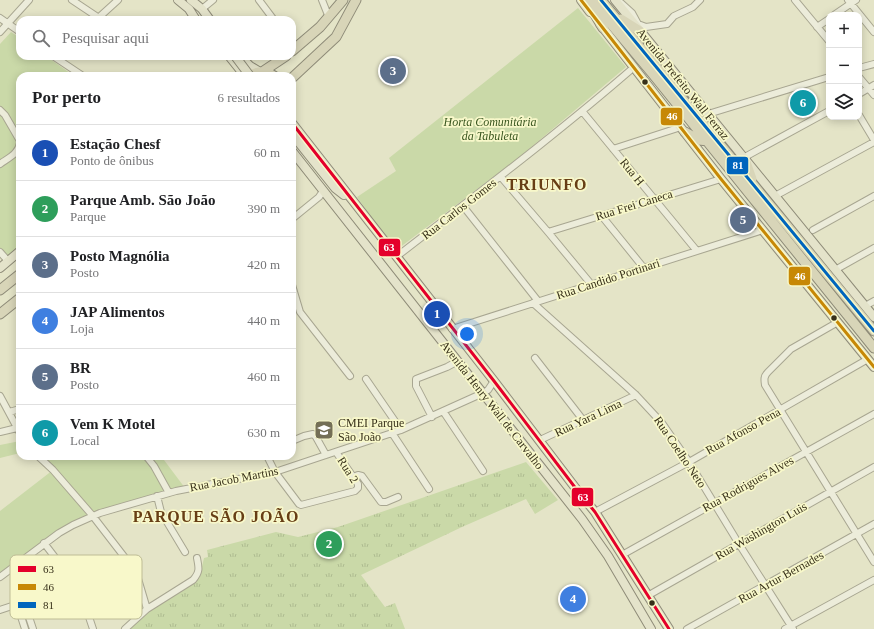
<!DOCTYPE html>
<html lang="pt">
<head>
<meta charset="utf-8">
<style>
  body { margin:0; font-family:"Times New Roman",serif; background:#f2f2f2; color:#202124 }
  .controls { position:absolute; right:12px; top:12px; display:grid; overflow:hidden; border-radius:8px; box-shadow:0 2px 10px #0003 }
  .controls button { width:36px; height:36px; display:grid; place-items:center; padding:0; border:0; border-bottom:1px solid #e0e0e0; background:#fff; color:#202124; font:20px sans-serif }
  .you { position:absolute; left:467px; top:334px; width:14px; height:14px; margin:-10px; border:3px solid #fff; border-radius:50%; background:#1a73e8; box-shadow:0 0 0 6px #1a73e833 }
  .badge { display:grid; place-items:center; width:26px; height:26px; border-radius:50%; background:#746f56; color:#fff; font-size:13px; font-weight:700 }
  .pin { position:absolute; translate:-50% -50%; border:2px solid #fff; box-shadow:0 1px 4px #0006 }
  .list { margin:0; padding:0; list-style:none }
  h2 { display:flex; justify-content:space-between; align-items:center; height:52px; margin:0; padding:0 16px; font-size:17px }
  h2 small { font-size:13px; font-weight:400; color:#757577 }
  .list li { display:grid; grid-template-columns:26px 1fr auto; gap:12px; align-items:center; box-sizing:border-box; height:56px; padding:0 16px; border-top:1px solid #e0e0e0 }
  .list b { display:block; font-size:15px; white-space:nowrap }
  .list p { margin:0; font-size:13px; white-space:nowrap; color:#757577 }
  .list em { font-size:13px; font-style:normal; color:#757577 }
  .icon { flex:none; width:22px; height:22px; fill:none; stroke:currentColor; stroke-width:2; stroke-linecap:round; stroke-linejoin:round }
  .map { position:relative; flex:none; width:874px; height:629px; overflow:hidden }
  .search { position:absolute; background:#fff; box-shadow:0 2px 10px #0003; left:16px; top:16px; width:280px; height:44px; display:flex; align-items:center; gap:10px; box-sizing:border-box; padding:0 14px; border-radius:12px; color:#757577; font-size:15px }
  .panel { position:absolute; background:#fff; box-shadow:0 2px 10px #0003; left:16px; top:72px; width:280px; height:388px; border-radius:12px }
  .map>svg:first-child { display:block }
</style>
</head>
<body>
<div class="map">
<svg width="874" height="629" viewBox="0 0 874 629">
  <defs>
    <pattern id="park-tufts" width="24" height="20" patternUnits="userSpaceOnUse"><rect width="24" height="20" fill="#cad9a8"/><path d="M3 7l-1-3M5 7V3M7 7l1-3M15 17l-1-3M17 17v-4M19 17l1-3" fill="none" stroke="#aebb90"/></pattern>
  </defs>
  <rect width="100%" height="100%" fill="#e4e4c7"/>
  <path fill="#cad9a8" d="M578,8L626,67L516,160L395,251L357,197L396,171L389,158Z
    M11,32L20,38V56H46L74,76H20V248L8,258L0,248V44Z
    M20,441V453L0,458V445Z
    M40,456H161L185,488L84,519L0,576V511L53,470Z"/>
  <path fill="url(#park-tufts)" d="M526,462L558,500L535,514L526,499L462,527L361,575L385,607L395,603L405,629H130L155,607L199,579L204,558L208,557L207,550L276,532L298,537L338,527Z"/>
  <g fill="none" stroke-linecap="round" stroke-linejoin="round">
    <defs>
      <path id="minor" d="M72,0L102,20
        M259,0L274,20
        M322,0L328,15
        M795,0L829,41
        M848,0L874,32
        M621,3L632,13L638,24L646,27L667,24L674,16L693,7L700,0
        M202,9L213,0
        M834,15L856,0
        M0,18L20,32
        M96,20L118,0
        M817,27L829,19
        M0,32L29,0
        M53,56L83,76
        M859,68L874,64
        M859,77L874,95
        M859,94L874,85
        M0,110L5,115L20,141
        M582,111L697,251
        M708,114L829,77
        M859,115L874,140
        M613,149L681,127
        M743,158L829,111
        M0,164C8,158 19,154 20,142
        M501,177L548,232L591,284
        M775,196L874,142
        M463,206L538,301
        M601,215L643,267
        M292,219L319,197L323,191
        M813,230L874,196
        M548,232L721,179
        M0,252L8,261
        M396,257C476,195 557,134 633,68
        M835,270L874,248
        M292,285L300,312L350,376
        M533,303L636,395L662,423L689,462L739,544L793,629
        M865,306L874,301
        M838,322L791,349L768,372C764,376 764,379 765,385L874,562
        M452,329L763,230
        M535,358L583,420
        M366,379L401,430
        M0,396L20,433
        M443,411L483,471
        M9,412L20,409
        M432,417L416,386V379L447,367L458,361
        M0,432L17,428
        M392,433L429,489
        M540,440L636,395
        M292,441L304,436L313,434L316,437L326,455
        M38,456L53,470L92,515L136,572L147,609
        M146,456L154,466L169,493
        M267,456L275,472L299,504L301,505L355,491L358,488V484L336,452
        M353,477L358,475L362,476L381,502H386L398,497
        M157,496L161,512L185,552
        M595,512L689,462L868,359
        M44,543L80,590L93,629
        M622,555L874,414
        M0,577L59,533L73,525L100,513L176,491L275,472L401,430L483,393L488,390L494,381
        M649,595L874,467
        M24,602L33,629
        M17,604L25,629
        M0,610L24,602L80,590L136,572
        M125,629L147,609L193,580C200,572 199,568 197,558
        M687,629L874,524
        M785,629L874,580"/>
      <path id="major" d="M178,0L189,9L196,20
        M191,0L202,9L210,20
        M581,0L590,12
        M615,0L874,317
        M600,24L721,179L874,367
        M229,56L245,76
        M240,56L250,66L260,72
        M292,123L494,381L577,490L595,512L669,629
        M292,134L335,188L344,195
        M292,151L582,519L608,556L651,629
        M0,268L20,251"/>
      <path id="highway" d="M591,0L652,73L874,348
        M601,0L874,331
        M588,3L603,28
        M621,19L640,31
        M292,51L320,27L343,0
        M262,72L286,56
        M249,76C257,71 266,70 274,76
        M292,78L336,37L356,0
        M685,132L699,140L708,141
        M746,162L752,179
        M0,290L20,274
        M0,314L20,298"/>
    </defs>
    <use href="#minor" stroke="#a8a691" stroke-width="8"/>
    <use href="#major" stroke="#8e8b78" stroke-width="10"/>
    <use href="#highway" stroke="#8e8b78" stroke-width="11"/>
    <use href="#minor" stroke="#ececda" stroke-width="6"/>
    <use href="#major" stroke="#e4e3ca" stroke-width="8"/>
    <use href="#highway" stroke="#d8d5b8" stroke-width="9"/>
    <defs>
      <path id="major-bridge" d="M235,56L250,76"/>
    </defs>
    <use href="#major-bridge" stroke="#8e8b78" stroke-width="10" stroke-linecap="butt"/>
    <use href="#major-bridge" stroke="#e4e3ca" stroke-width="8"/>
    <defs>
      <path id="bus-1" d="M292,123L494,381L577,490L595,512L669,629"/>
      <path id="bus-2" d="M581,0L721,179L874,367"/>
      <path id="bus-3" d="M601,0L874,331"/>
    </defs>
    <use href="#bus-1" stroke="#f8f8ca" stroke-width="6"/>
    <use href="#bus-2" stroke="#f8f8ca" stroke-width="6"/>
    <use href="#bus-3" stroke="#f8f8ca" stroke-width="6"/>
    <use href="#bus-1" stroke="#e4002b" stroke-width="3"/>
    <use href="#bus-2" stroke="#c78806" stroke-width="3"/>
    <use href="#bus-3" stroke="#0065bd" stroke-width="3"/>
  </g>
  <defs>
    <symbol id="school-square" viewBox="-11 -11 22 22"><rect x="-9" y="-9" width="18" height="18" rx="4" fill="#746f56" stroke="#f8f8ca"/><path d="M0-5L7-2L0 1L-7-2ZM-4 1L0 2.5L4 1V4Q0 6-4 4Z" fill="#fff"/></symbol>
  </defs>
  <g fill-rule="evenodd">
    <use href="#school-square" x="313" y="419" width="22" height="22"/>
  </g>
  <g fill="#373019" stroke="#f8f8ca" stroke-width="1.5">
    <circle cx="645" cy="82" r="3.5"/>
    <circle cx="834" cy="318" r="3.5"/>
    <circle cx="652" cy="603" r="3.5"/>
  </g>
  <g text-anchor="middle" dominant-baseline="central" stroke-width="3.5" stroke-linejoin="round" paint-order="stroke">
    <g font-size="12" fill="#373019" stroke="#f8f8ca">
      <text transform="translate(683 84) rotate(51)">Avenida Prefeito Wall Ferraz</text>
      <text transform="translate(632 172) rotate(51)">Rua H</text>
      <text transform="translate(634 205) rotate(-17)">Rua Frei Caneca</text>
      <text transform="translate(459 209) rotate(-38)">Rua Carlos Gomes</text>
      <text transform="translate(608 279) rotate(-18)">Rua Candido Portinari</text>
      <text transform="translate(492 405) rotate(52)">Avenida Henry Wall de Carvalho</text>
      <text transform="translate(588 418) rotate(-25)">Rua Yara Lima</text>
      <text transform="translate(743 431) rotate(-29)">Rua Afonso Pena</text>
      <text transform="translate(680 452) rotate(56)">Rua Coelho Neto</text>
      <text transform="translate(348 470) rotate(58)">Rua 2</text>
      <text transform="translate(234 479) rotate(-11)">Rua Jacob Martins</text>
      <text transform="translate(748 484) rotate(-29)">Rua Rodrigues Alves</text>
      <text transform="translate(761 531) rotate(-30)">Rua Washington Luis</text>
      <text transform="translate(781 577) rotate(-29)">Rua Artur Bernades</text>
    </g>
    <g font-size="12" font-style="italic" fill="#38551e" stroke="#f8f8ca">
      <text x="490" y="122">Horta Comunitária<tspan x="490" dy="14">da Tabuleta</tspan></text>
    </g>
    <g font-size="12" fill="#373019" stroke="#f8f8ca" text-anchor="start">
      <text x="338" y="423">CMEI Parque<tspan x="338" dy="14">São João</tspan></text>
    </g>
    <g font-size="16" font-weight="bold" letter-spacing="1" fill="#673e15" stroke="#f8f8ca">
      <text x="547" y="184">TRIUNFO</text>
      <text x="216" y="516">PARQUE SÃO JOÃO</text>
    </g>
  </g>
  <rect x="10" y="555" width="132" height="64" rx="6" fill="#f8f8ca" stroke="#bebc95" stroke-width="1"/>
  <rect x="18" y="566" width="18" height="6" fill="#e4002b"/>
  <rect x="18" y="584" width="18" height="6" fill="#c78806"/>
  <rect x="18" y="602" width="18" height="6" fill="#0065bd"/>
  <g font-size="11" fill="#373019">
    <text x="43" y="573">63</text>
    <text x="43" y="591">46</text>
    <text x="43" y="609">81</text>
  </g>
  <g stroke="#f8f8ca" stroke-width="1.5">
    <rect x="660" y="107" width="23" height="19" rx="4" fill="#c78806"/>
    <rect x="726" y="156" width="23" height="19" rx="4" fill="#0065bd"/>
    <rect x="378" y="238" width="23" height="19" rx="4" fill="#e4002b"/>
    <rect x="788" y="266" width="23" height="20" rx="4" fill="#c78806"/>
    <rect x="571" y="487" width="23" height="20" rx="4" fill="#e4002b"/>
  </g>
  <g font-size="11" text-anchor="middle" font-weight="bold" fill="#fff">
    <text x="672" y="120">46</text>
    <text x="738" y="169">81</text>
    <text x="389" y="251">63</text>
    <text x="800" y="280">46</text>
    <text x="583" y="501">63</text>
  </g>
</svg>
<div class="controls">
<button>+</button>
<button>−</button>
<button><svg class="icon" aria-label="layers" viewBox="0 0 24 24"><path d="M12 4l9 5-9 5-9-5zM3 14l9 5 9-5"/></svg></button>
</div>
<div class="you"></div>
<div class="pin badge" style="left:437px;top:314px;background:#1a4fb4">1</div>
<div class="pin badge" style="left:329px;top:544px;background:#2e9e5b">2</div>
<div class="pin badge" style="left:393px;top:71px;background:#5c6f8a">3</div>
<div class="pin badge" style="left:573px;top:599px;background:#3f7fe0">4</div>
<div class="pin badge" style="left:743px;top:220px;background:#5c6f8a">5</div>
<div class="pin badge" style="left:803px;top:103px;background:#0f9aa8">6</div>
<div class="search"><svg class="icon" aria-label="search" viewBox="0 0 24 24"><circle cx="10" cy="10" r="6"/><path d="M15 15l6 6"/></svg>Pesquisar aqui</div>
<section class="panel">
<h2>Por perto<small>6 resultados</small></h2>
<ul class="list">
<li><span class="badge" style="background:#1a4fb4">1</span><div><b>Estação Chesf</b><p>Ponto de ônibus</p></div><em>60 m</em></li>
<li><span class="badge" style="background:#2e9e5b">2</span><div><b>Parque Amb. São João</b><p>Parque</p></div><em>390 m</em></li>
<li><span class="badge" style="background:#5c6f8a">3</span><div><b>Posto Magnólia</b><p>Posto</p></div><em>420 m</em></li>
<li><span class="badge" style="background:#3f7fe0">4</span><div><b>JAP Alimentos</b><p>Loja</p></div><em>440 m</em></li>
<li><span class="badge" style="background:#5c6f8a">5</span><div><b>BR</b><p>Posto</p></div><em>460 m</em></li>
<li><span class="badge" style="background:#0f9aa8">6</span><div><b>Vem K Motel</b><p>Local</p></div><em>630 m</em></li>
</ul>
</section>
</div>
</body>
</html>
